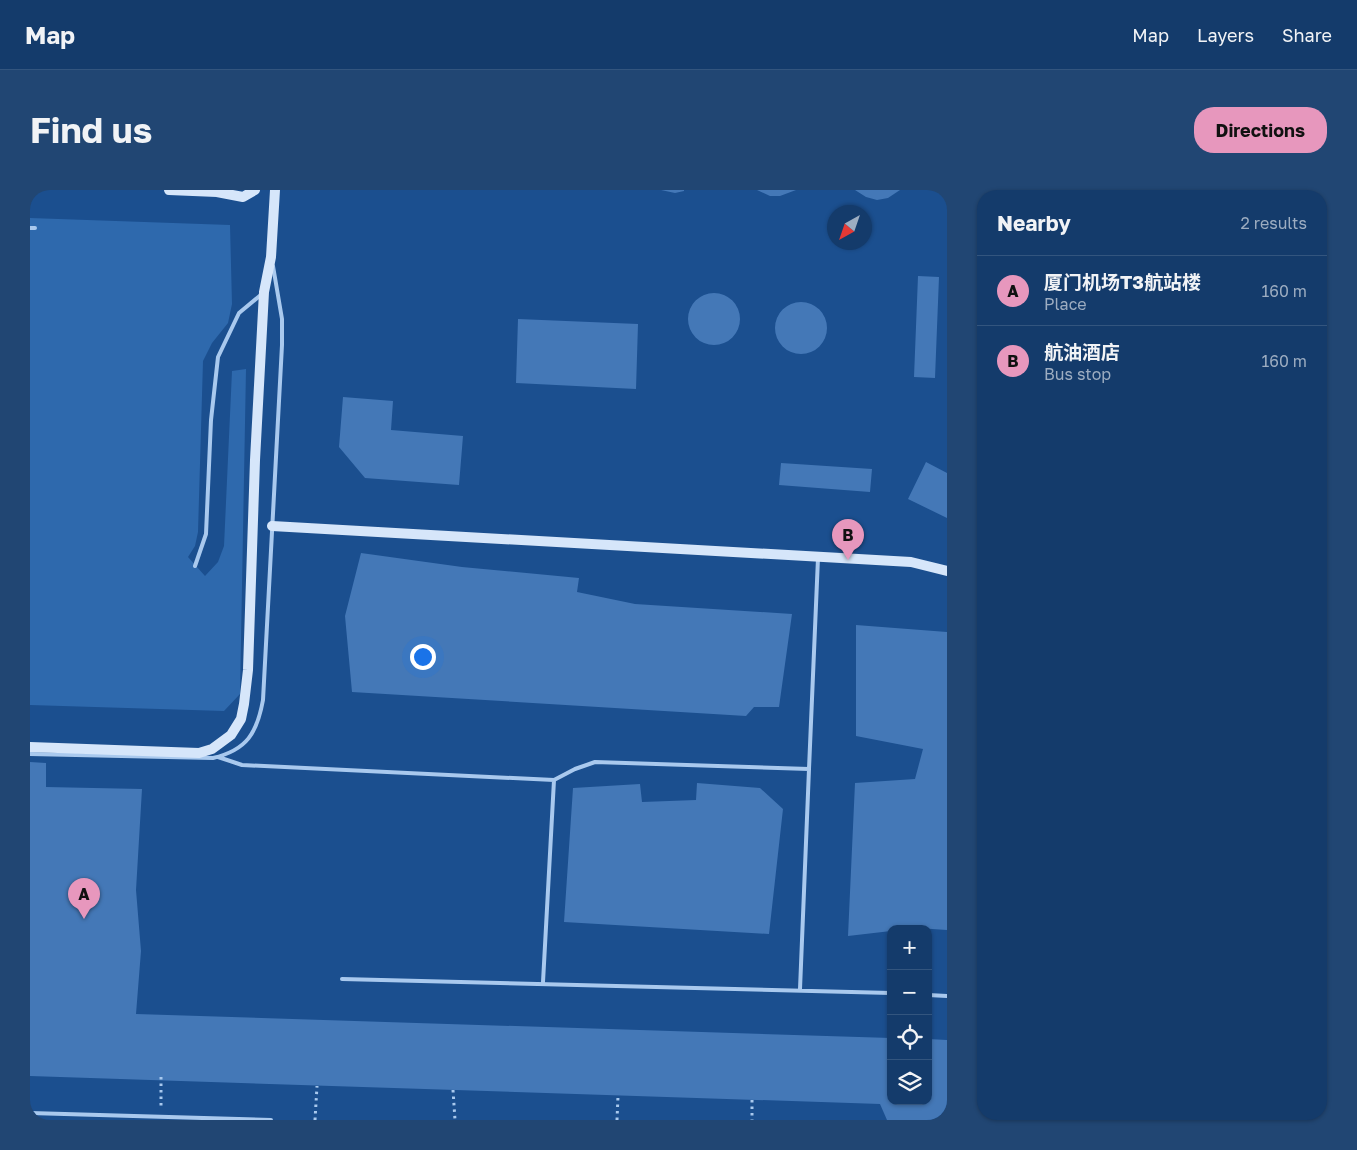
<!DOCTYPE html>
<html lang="en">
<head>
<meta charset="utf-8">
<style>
  body { margin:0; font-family:"Golos Text","Noto Sans SC",sans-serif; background:#214673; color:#f1f3f6 }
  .controls { position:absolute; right:15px; bottom:15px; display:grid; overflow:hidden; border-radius:10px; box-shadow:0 1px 4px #0004 }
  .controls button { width:45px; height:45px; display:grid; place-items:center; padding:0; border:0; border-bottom:1px solid #33557e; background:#143b6b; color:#f1f3f6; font:25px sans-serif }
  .compass { position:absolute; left:797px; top:15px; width:45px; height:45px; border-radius:50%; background:#143b6b; box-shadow:0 1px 4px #0004; rotate:220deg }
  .you { position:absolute; left:392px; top:466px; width:18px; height:18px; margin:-12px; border:4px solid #fff; border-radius:50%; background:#1a73e8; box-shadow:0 0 0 8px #1a73e833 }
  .badge { display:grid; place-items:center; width:32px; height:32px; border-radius:50%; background:#e797bd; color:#111; font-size:16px; font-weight:700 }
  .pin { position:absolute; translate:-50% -41px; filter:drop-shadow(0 1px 2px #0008) }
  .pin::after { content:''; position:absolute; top:26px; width:18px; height:15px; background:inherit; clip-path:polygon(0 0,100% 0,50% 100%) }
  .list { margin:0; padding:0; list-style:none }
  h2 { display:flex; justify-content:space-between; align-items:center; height:65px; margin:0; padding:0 20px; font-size:21px }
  h2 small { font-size:16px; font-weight:400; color:#9dadc1 }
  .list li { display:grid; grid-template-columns:32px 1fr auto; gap:15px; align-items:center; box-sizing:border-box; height:70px; padding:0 20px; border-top:1px solid #33557e }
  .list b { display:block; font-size:19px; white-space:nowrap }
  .list p { margin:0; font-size:16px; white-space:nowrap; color:#9dadc1 }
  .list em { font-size:16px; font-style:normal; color:#9dadc1 }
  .icon { flex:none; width:28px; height:28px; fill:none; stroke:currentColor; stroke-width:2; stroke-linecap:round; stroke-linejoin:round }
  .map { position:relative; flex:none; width:917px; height:930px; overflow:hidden; border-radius:20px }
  header { display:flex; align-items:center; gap:30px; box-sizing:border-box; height:70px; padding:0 25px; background:#143b6b; border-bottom:1px solid #33557e }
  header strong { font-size:24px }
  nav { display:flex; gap:28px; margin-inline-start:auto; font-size:18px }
  .intro { display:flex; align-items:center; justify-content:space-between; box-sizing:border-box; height:120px; padding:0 30px }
  h1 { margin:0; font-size:35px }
  .button { padding:12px 22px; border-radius:20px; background:#e797bd; color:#111; font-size:18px; font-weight:700 }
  main { display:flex; gap:30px; padding:0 30px }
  aside { flex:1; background:#143b6b; border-radius:20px; box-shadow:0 1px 4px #0004 }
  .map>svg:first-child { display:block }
</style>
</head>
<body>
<header>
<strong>Map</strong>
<nav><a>Map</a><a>Layers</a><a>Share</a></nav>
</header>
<div class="intro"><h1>Find us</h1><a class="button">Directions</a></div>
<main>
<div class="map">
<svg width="917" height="930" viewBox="0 0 917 930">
  <rect width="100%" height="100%" fill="#1b4f8f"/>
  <path fill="#2e69ad" d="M0,28L200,35L202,114L198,133L182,153L173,171L168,342L165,356L158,367L175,386L188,372L194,356L202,181L216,179L210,504L194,521L0,515Z"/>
  <path fill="#4478b7" d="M631,0H654V1L645,3Z
    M727,0H766L750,6H740Z
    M825,0H870L858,8L847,10L836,7Z
    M888,86L909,87L905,188L884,187Z
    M658 129a26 26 0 1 1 52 0a26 26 0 1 1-52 0Z
    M745 138a26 26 0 1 1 52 0a26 26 0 1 1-52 0Z
    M488,129L608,134L606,199L486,193Z
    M313,207L363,211L361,240L433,246L429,295L335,288L309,257Z
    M896,272L917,283V328L878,309Z
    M751,273L842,279L840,302L749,295Z
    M331,363L432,377L549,388L547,402L605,414L762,424L749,517H724L716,526L322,502L315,426Z
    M826,435L917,442V740L887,738L861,739V741L818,746L825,593L885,589L893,559L826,546Z
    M0,572L16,573V597L112,599L106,700L111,761L106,824L861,848V911H898V849L917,850V930H857L850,914L0,886Z
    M667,593L730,598L753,619L739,744L534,732L543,598L610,594L612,612L666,610Z"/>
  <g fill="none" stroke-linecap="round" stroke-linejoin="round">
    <path stroke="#a9c9ee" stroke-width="3" stroke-dasharray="2.5 4" stroke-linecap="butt" d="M131,887V917
      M423,900L425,930
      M722,910V930
      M285,930L287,896
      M587,930L588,906"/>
    <path stroke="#a9c9ee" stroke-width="4" d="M0,38H5
      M165,376L176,344L181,230L188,167L209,123L232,104
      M0,564L183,568C217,560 227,543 233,510L252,155V129L243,76
      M188,567L212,575L524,590L513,792
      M779,579L788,368
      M524,590L545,579L565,572L779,579L770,799
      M312,789L861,803
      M898,805L917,806
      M0,923L241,930"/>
    <path stroke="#d6e6fa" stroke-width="10" d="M139,0L187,2L213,7L225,0
      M242,336L881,372L917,381
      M0,557L169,563L182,559L201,545L211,529L214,514L218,480L225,270L234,102L241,67L245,0"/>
  </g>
</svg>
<div class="controls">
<button>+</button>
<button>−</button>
<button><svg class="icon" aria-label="locate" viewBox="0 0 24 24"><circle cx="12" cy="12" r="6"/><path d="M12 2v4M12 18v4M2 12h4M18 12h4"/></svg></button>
<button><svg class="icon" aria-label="layers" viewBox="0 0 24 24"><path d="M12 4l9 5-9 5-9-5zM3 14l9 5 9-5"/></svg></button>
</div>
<svg class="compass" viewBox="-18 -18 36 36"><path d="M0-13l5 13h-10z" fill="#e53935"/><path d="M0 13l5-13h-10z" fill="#9dadc1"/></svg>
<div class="you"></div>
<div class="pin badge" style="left:54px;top:729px">A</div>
<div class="pin badge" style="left:818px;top:370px">B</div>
</div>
<aside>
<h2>Nearby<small>2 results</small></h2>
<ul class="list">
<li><span class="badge">A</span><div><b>厦门机场T3航站楼</b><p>Place</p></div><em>160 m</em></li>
<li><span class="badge">B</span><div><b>航油酒店</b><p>Bus stop</p></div><em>160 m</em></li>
</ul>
</aside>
</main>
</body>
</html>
